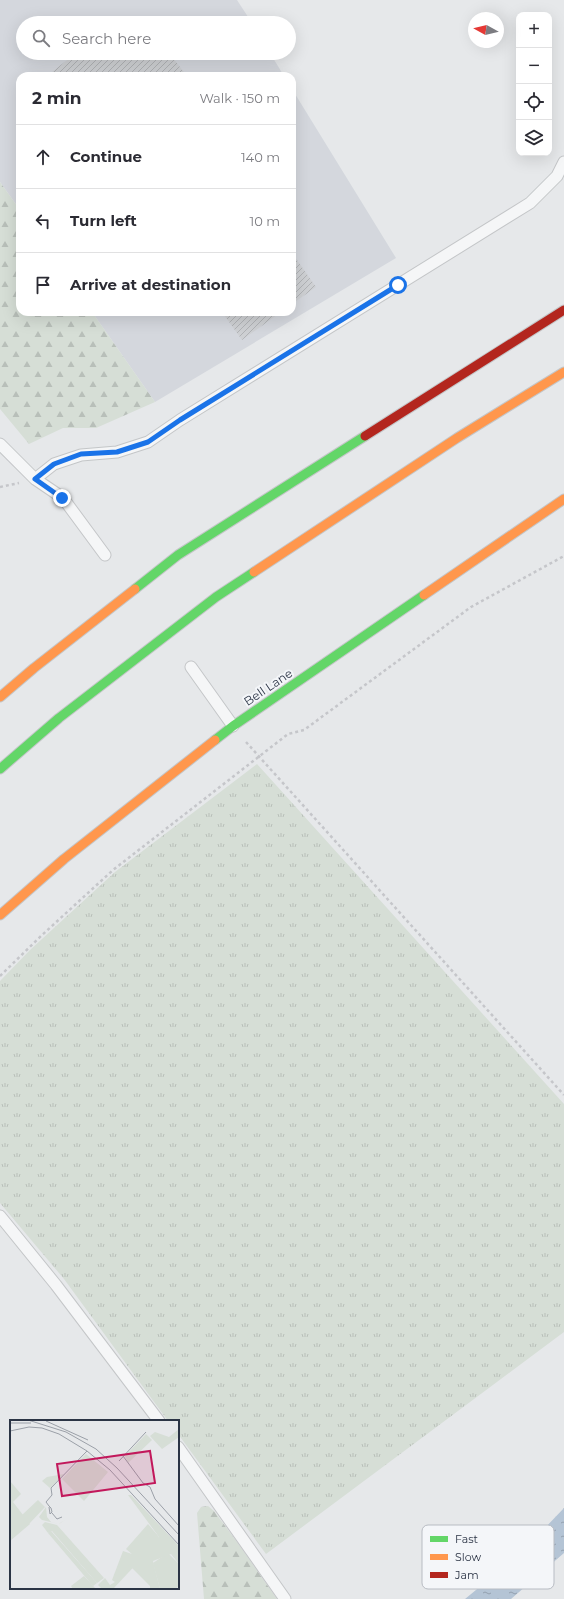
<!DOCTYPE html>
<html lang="en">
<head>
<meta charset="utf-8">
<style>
  body { margin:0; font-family:Montserrat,sans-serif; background:#f7f7f7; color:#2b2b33 }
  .controls { position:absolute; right:12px; top:12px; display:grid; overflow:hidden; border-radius:8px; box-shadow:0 4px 16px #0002 }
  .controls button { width:36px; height:36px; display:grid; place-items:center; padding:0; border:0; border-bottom:1px solid #e1e1e2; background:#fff; color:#2b2b33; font:20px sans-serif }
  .compass { position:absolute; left:468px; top:12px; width:36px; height:36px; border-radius:50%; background:#fff; box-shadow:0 4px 16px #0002; rotate:278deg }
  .stop { position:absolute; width:12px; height:12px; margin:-9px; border:3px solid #1a73e8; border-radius:50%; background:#fff }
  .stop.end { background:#1a73e8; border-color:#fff; box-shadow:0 1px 4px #0008 }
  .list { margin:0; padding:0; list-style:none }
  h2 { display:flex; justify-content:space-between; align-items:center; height:52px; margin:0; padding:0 16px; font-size:17px }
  h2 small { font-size:13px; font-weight:400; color:#7c7c81 }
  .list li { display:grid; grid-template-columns:26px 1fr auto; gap:12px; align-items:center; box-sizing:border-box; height:64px; padding:0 16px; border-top:1px solid #e1e1e2 }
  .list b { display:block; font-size:15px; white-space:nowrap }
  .list em { font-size:13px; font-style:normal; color:#7c7c81 }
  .icon { flex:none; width:22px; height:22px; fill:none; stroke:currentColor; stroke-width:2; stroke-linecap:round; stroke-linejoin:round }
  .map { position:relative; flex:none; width:564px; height:1599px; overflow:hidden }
  .search { position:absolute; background:#fff; box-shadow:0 4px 16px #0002; left:16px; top:16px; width:280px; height:44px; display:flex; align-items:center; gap:10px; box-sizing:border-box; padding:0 14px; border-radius:22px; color:#7c7c81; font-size:15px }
  .panel { position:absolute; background:#fff; box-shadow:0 4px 16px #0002; left:16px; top:72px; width:280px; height:244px; border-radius:12px }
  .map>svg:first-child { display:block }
</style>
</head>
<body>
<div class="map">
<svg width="564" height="1599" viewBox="0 0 564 1599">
  <defs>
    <pattern id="grass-tufts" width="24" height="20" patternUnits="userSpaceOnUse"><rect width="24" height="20" fill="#d6ded6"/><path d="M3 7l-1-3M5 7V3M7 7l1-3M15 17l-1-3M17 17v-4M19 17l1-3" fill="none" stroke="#b8bfb9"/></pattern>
    <pattern id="forest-firs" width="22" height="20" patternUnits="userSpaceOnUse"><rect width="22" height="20" fill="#d6ded6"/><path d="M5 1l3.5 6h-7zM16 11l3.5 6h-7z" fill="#b8bfb9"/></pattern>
    <pattern id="water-ripples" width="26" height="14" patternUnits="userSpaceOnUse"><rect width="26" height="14" fill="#b4c4d5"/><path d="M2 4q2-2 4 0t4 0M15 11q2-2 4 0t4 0" fill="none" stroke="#93a0af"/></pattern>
    <pattern id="building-hatch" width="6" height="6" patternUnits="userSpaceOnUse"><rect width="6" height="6" fill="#ced0d3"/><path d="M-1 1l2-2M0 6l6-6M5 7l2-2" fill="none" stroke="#b1b3b6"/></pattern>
  </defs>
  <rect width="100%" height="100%" fill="#e6e8ea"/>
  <path fill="#d4d7dd" d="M0,0H237L252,23H23V53H270L284,76H20V210L0,182Z
    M292,89L396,258L155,402L92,312H292Z"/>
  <path fill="url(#grass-tufts)" d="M257,764L564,1104V1332L266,1554L178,1434V1421H168L64,1279L0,1203V981L30,950L115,872Z"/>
  <path fill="url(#forest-firs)" d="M0,182L20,210V312H92L155,402L96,428H63L29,444L0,409Z
    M208,1506L214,1511L237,1542L277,1599H204L197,1513L201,1507Z"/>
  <path fill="url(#water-ripples)" d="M564,1508V1553L511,1599H465L521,1553Z"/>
  <path fill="url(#building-hatch)" d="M76,53H169L187,76H47Z
    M292,253L316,287L292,304Z
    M222,312H281L242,340Z"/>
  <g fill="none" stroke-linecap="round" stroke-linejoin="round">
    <defs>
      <path id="lane" d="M0,444L35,479L63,498L105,555
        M35,479L54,464L81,455L117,452L148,442L180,420L530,203L557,176L564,162
        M191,667L233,726
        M0,1216L56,1285L159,1421
        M178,1447L285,1599"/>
      <path id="fast" d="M135,589L178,555L365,436
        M215,740L233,726L424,595
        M0,769L59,718L216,597L254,572"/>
      <path id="slow" d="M254,572L457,438L564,372
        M424,595L564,499
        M0,697L34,668L135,589
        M0,915L64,859L215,740"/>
      <path id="jam" d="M365,436L564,310"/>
    </defs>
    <use href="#lane" stroke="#c4c6c8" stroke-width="13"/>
    <use href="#fast" stroke="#c4c6c8" stroke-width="11"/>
    <use href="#slow" stroke="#c4c6c8" stroke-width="11"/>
    <use href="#jam" stroke="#c4c6c8" stroke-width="11"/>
    <path stroke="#c5c6ca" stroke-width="2.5" stroke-dasharray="3 3" stroke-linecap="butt" d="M0,487L19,483
      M246,742L564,1095
      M0,976L41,936L113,870L288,734L304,730L471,607L564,556"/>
    <use href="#lane" stroke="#f5f6f7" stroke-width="11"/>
    <use href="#fast" stroke="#63d668" stroke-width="9"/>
    <use href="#slow" stroke="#ff974d" stroke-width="9"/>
    <use href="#jam" stroke="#b3261e" stroke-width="9"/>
  </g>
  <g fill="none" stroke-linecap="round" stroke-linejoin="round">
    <path stroke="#1a73e8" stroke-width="5" d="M62,498L35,479L54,464L81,454L117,452L148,442L180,420L398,285"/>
  </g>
  <g text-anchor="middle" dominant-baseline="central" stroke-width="4" stroke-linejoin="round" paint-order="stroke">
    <g font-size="12" fill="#2b3445" stroke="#f4f6f9">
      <text transform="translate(268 687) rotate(-34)">Bell Lane</text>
    </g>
  </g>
  <g transform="translate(10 1420)">
    <rect width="169" height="169" fill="#e6e8ea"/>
    <path d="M76,34L98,52L74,81L52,59ZM28,80L35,87L19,104L12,95ZM36,87L37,97L41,102L49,104L55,100L50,103L49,104L32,100L29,97ZM35,102L47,105L94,158L87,163L42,111L38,113L32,105ZM138,104L149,117L148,121L103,169H92L88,165L95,158L100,165L105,162L102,160L113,131L122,134L116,129ZM158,133L169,144V166L165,169H150L143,143ZM74,156L85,168L63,169L61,166Z" fill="#d6ded6"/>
    <path d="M169,9V17L152,29L140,16L145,12L159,17ZM136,14L142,20L118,43L115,36ZM54,54L40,68L32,61L37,57ZM118,75H121L169,126V144L161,134L143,141L150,169H140V166L122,148L149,117ZM41,111L87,163L83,166L38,113Z" fill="#d6ded6"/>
    <path d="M0,61L11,74L3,82L20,104L0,121Z" fill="#d6ded6"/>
    <path fill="none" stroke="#9ba0a8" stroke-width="1" d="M18,0L56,12L86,29L107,48L169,115M36,1L78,20M0,3H21M0,11L19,7L32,8L49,14L77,31L100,50L169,125M113,36L133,63L140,67L145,79L169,106M109,41L136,12M39,87L40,94L42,92L41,88L39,86L36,82L42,75L41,68L77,31M42,93L47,99L52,97"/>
    <path fill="#c2185b" fill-opacity="0.15" stroke="#c2185b" stroke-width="2" d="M140,31L145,63L52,76L47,44Z"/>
    <rect width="169" height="169" fill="none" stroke="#2b3445" stroke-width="2"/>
  </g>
  <rect x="422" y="1525" width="132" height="64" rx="6" fill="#f4f6f9" stroke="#b8bcc3" stroke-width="1"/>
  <rect x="430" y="1536" width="18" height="6" fill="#63d668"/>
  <rect x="430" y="1554" width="18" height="6" fill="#ff974d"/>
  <rect x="430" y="1572" width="18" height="6" fill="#b3261e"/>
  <g font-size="11" fill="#2b3445">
    <text x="455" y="1543">Fast</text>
    <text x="455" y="1561">Slow</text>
    <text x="455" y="1579">Jam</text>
  </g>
</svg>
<div class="controls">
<button>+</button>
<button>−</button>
<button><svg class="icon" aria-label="locate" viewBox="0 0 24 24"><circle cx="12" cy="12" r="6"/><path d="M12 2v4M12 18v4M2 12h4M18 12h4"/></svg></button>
<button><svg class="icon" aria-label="layers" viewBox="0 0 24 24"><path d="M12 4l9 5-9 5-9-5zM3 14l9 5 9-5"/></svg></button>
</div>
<svg class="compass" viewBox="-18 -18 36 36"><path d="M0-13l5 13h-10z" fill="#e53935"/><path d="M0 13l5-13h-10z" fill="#7c7c81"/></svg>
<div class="stop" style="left:398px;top:285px"></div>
<div class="stop end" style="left:62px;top:498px"></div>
<div class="search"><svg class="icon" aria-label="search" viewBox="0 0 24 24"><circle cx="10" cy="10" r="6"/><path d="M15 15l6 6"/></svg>Search here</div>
<section class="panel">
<h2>2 min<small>Walk · 150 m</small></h2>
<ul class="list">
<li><svg class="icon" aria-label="ahead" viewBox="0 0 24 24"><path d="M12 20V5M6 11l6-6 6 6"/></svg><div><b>Continue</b></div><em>140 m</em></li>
<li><svg class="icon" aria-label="left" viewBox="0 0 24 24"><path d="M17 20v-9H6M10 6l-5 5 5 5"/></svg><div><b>Turn left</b></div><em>10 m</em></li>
<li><svg class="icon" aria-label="arrive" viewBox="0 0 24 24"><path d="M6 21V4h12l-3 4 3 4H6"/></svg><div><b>Arrive at destination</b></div></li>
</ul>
</section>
</div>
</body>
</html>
